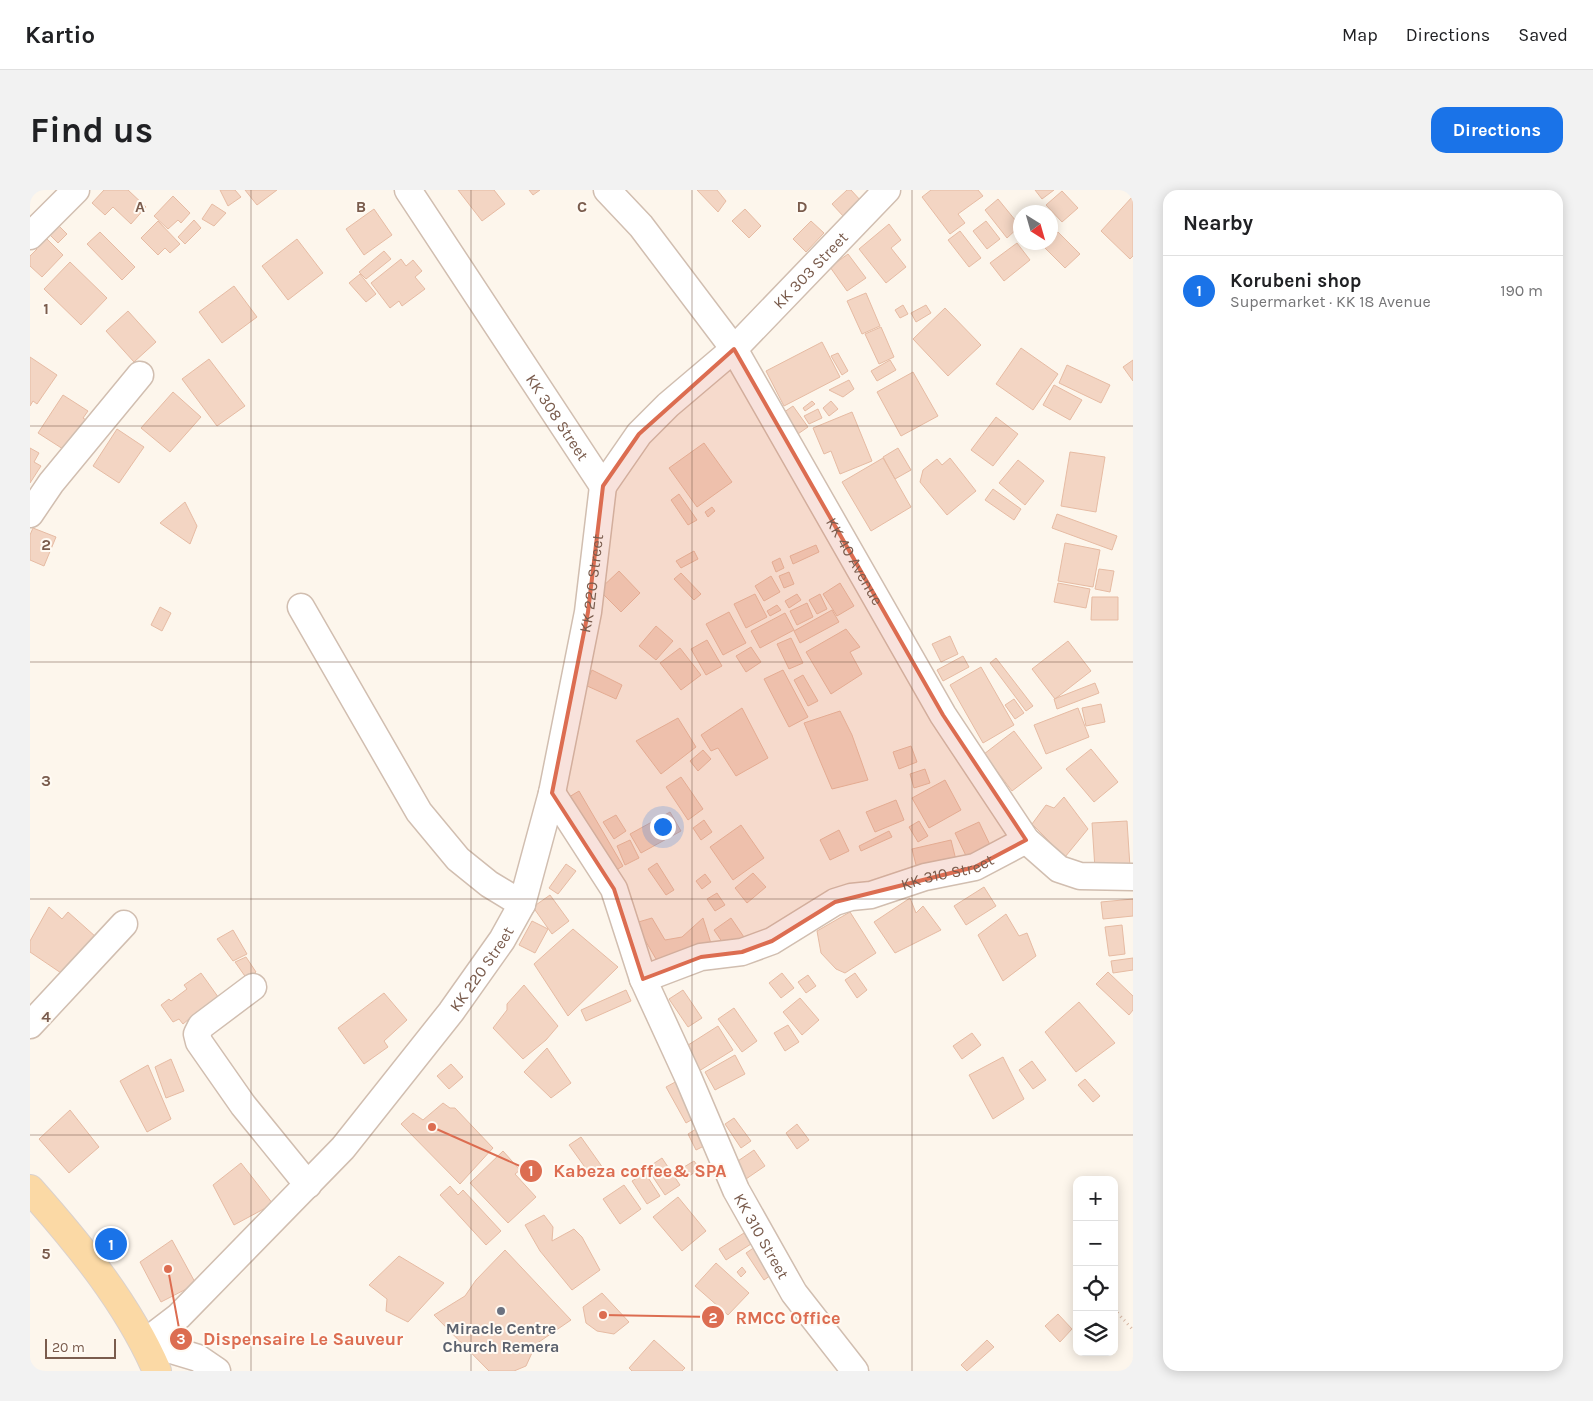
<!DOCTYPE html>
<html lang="en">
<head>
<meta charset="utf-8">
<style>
  body { margin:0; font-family:Karla,sans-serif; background:#f2f2f2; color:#202124 }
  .controls { position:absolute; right:15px; bottom:15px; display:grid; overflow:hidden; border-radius:10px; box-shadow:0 2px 12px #0003 }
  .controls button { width:45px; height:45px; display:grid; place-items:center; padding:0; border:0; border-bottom:1px solid #e0e0e0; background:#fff; color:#202124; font:25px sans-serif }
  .compass { position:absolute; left:983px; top:15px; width:45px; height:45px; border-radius:50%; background:#fff; box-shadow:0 2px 12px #0003; rotate:143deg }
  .scale { position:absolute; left:15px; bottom:12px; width:71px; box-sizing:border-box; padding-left:5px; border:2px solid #7a5c4d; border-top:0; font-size:14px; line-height:18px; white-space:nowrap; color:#7a5c4d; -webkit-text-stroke:4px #fffaf3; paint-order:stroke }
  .you { position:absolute; left:632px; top:636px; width:18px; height:18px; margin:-12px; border:4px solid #fff; border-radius:50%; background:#1a73e8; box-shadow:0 0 0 8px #1a73e833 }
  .badge { display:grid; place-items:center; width:32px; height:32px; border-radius:50%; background:#1a73e8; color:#fff; font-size:16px; font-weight:700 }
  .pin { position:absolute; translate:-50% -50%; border:2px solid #fff; box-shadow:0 1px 5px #0006 }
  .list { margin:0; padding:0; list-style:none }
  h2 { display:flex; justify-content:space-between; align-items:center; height:65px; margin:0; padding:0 20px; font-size:21px }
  h2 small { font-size:16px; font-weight:400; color:#757577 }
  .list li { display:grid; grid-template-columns:32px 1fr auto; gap:15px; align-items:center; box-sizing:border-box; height:70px; padding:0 20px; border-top:1px solid #e0e0e0 }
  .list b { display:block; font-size:19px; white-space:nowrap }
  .list p { margin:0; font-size:16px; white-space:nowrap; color:#757577 }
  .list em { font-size:16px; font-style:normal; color:#757577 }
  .icon { flex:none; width:28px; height:28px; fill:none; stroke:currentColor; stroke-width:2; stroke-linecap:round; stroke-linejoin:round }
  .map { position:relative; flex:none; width:1103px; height:1181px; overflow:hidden; border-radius:15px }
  header { display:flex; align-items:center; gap:30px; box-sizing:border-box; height:70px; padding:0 25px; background:#fff; border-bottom:1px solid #e0e0e0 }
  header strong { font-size:24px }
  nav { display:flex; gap:28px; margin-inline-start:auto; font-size:18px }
  .intro { display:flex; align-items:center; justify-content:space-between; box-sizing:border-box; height:120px; padding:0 30px }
  h1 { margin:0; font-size:35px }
  .button { padding:12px 22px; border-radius:15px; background:#1a73e8; color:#fff; font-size:18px; font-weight:700 }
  main { display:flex; gap:30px; padding:0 30px }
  aside { flex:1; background:#fff; border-radius:15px; box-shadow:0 2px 12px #0003 }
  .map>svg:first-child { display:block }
</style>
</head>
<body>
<header>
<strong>Kartio</strong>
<nav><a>Map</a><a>Directions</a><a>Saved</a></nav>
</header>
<div class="intro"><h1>Find us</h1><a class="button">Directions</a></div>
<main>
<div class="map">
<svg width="1103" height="1181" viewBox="0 0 1103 1181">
  <rect width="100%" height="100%" fill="#fdf6ec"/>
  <path fill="#f3d5c3" stroke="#e6bba3" d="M74,0H98L116,17L101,34L83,17L75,25L62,13Z
    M190,0H205L211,7L198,16Z
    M215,0H247L227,15Z
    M428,0H464L475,14L452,31Z
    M499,0H510L503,5Z
    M667,0H687L696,11L688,22Z
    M817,0H821L831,11L814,27L802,14Z
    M901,0H948L953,6L928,24L935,33L920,44L892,7Z
    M1005,0H1024L1012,9Z
    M1032,1L1048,18L1032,32L1016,15Z
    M143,6L160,23L151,33L148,30L138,39L124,26Z
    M1103,6V66L1100,69L1071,41Z
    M968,9L990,36L977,48L955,20Z
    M182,14L196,23L184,36L172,29Z
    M344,19L362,45L334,65L316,39Z
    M715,19L731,36L719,48L702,31Z
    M164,30L171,38L155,54L148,47Z
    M128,31L150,54L140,63L135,58L128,65L111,48Z
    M781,31L794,43L776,62L763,49Z
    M956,31L970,49L957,59L943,41Z
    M27,34L37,44L28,53L18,43Z
    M859,34L871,50L861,58L876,77L856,93L829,59Z
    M930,41L951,68L939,77L918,50Z
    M70,42L105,77L92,90L57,54Z
    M1028,42L1050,64L1035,78L1013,56L1021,52V49Z
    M14,46L33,65L12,87L0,76V66L7,59L4,56Z
    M267,49L293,83L258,110L232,76Z
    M987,53L1000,70L974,91L960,73Z
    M354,61L361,69L336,89L329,82Z
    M818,64L836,88L817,101L800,77Z
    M371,69L376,76L383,70L392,81L385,87L395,99L372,116L369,111L360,118L341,93Z
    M40,72L77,108L51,135L14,99Z
    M330,84L346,104L336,112L319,93Z
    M204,96L227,127L192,153L169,122Z
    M836,103L850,136L832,144L817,111Z
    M873,115L878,124L870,128L865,120Z
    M896,115L901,123L886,132L881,123Z
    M915,118L951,155L918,186L883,149Z
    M98,121L126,152L104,172L76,141Z
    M851,137L864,167L849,174L835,144Z
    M792,152L810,187L754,216L736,181Z
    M991,158L1028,184L1003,220L966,194Z
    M808,163L818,181L812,185L801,166Z
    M0,167L27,185L7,214L3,211L0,216Z
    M179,169L215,216L187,236L152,189Z
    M860,170L866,180L847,191L841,181Z
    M1103,170V191L1093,177Z
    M1037,175L1080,195L1071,213L1029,193Z
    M883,182L908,226L871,246L847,202Z
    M819,190L824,199L813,207L799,200Z
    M1024,195L1052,210L1040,230L1013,215Z
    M143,202L171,227L140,262L111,238Z
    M33,205L58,221L53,228L61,233L45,257L38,252L33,259L8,243Z
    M782,211L785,214L775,221L773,218Z
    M801,211L808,219L799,226L793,218Z
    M763,216L778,237L762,248L747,227Z
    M788,219L792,228L779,234L774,226Z
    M822,222L842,271L810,284L801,261L794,264L783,238Z
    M966,227L988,244L963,276L941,260Z
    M87,239L114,257L89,293L63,276Z
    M674,253L702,292L667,317L639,278Z
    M0,258L9,263L4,272L11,276L0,293Z
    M868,258L881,280L865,289L853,267Z
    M1040,262L1075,267L1066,322L1031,316Z
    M853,268L881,317L841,341L812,292Z
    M920,268L946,301L917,325L890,292L893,280L907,269L912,275Z
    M988,270L1014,291L995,315L969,293Z
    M963,299L991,319L984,330L955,310Z
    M649,304L667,330L658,335L641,310Z
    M155,312L167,336L160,354L130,333Z
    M682,317L685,321L678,327L675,322Z
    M1027,324L1087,346L1082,360L1022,338Z
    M3,338L26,347L14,376L0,370V345Z
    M1035,353L1070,360L1063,397L1028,391Z
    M786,355L789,362L763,374L760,366Z
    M664,361L668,369L651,378L646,371Z
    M750,368L754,378L746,382L742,372Z
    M1069,379L1084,381L1080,402L1065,399Z
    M589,381L610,403L591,422L569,400Z
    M759,382L764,394L754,398L749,386Z
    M651,383L671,404L664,410L644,389Z
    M741,386L750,402L734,411L725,396Z
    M810,393L824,416L807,426L793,404Z
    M1028,393L1060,399L1056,418L1024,412Z
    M725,404L737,427L716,438L704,414Z
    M767,404L771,410L759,418L755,411Z
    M790,404L797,419L787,424L779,410Z
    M1062,407H1088V430H1061Z
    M777,413L783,427L767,435L760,421Z
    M747,415L751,420L740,426L737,421Z
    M130,417L141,423L132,441L121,435Z
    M802,420L809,432L770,453L764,441Z
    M699,422L716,453L693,465L676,434Z
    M755,423L764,440L730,458L721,441Z
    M626,436L643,451L626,470L609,456Z
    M816,439L830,457L820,462L832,484L801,504L776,462Z
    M920,446L928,464L911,472L902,454Z
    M761,448L773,473L759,479L747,454Z
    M677,450L692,476L676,485L661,459Z
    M1038,451L1061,481L1025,509L1002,479Z
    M721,457L731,472L716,482L706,466Z
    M650,458L671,485L651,500L630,473Z
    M933,466L939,477L913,491L907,480Z
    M966,468L1003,516L996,521L960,473Z
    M951,477L984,535L953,553L920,495Z
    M562,480L592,495L586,509L555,495Z
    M753,480L778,527L759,537L734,489Z
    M773,485L788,511L778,516L764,490Z
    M1065,493L1069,503L1027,519L1024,509Z
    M984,509L994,523L985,529L975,515Z
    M1071,514L1075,532L1056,536L1052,518Z
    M712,518L738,568L706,586L688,558L681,561L671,545Z
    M1048,518L1059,547L1016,564L1004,535Z
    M810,521L822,545L838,590L802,599L774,533Z
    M648,528L666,557L631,584L606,551Z
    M984,541L1012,578L982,601L954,564Z
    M881,556L887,572L869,579L863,562Z
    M1061,559L1088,592L1064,612L1036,579Z
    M673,560L681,569L668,581L660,571Z
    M895,579L900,593L884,598L880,584Z
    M651,587L673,619L658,630L636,597Z
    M915,590L931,620L899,638L882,608Z
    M549,601L593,676L583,682L539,607Z
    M1034,607L1058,639L1035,667L1002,634L1016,615L1024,618Z
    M866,610L874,630L845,642L836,622Z
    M640,622L651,641L611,663L600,644Z
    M586,625L596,641L584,649L573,632Z
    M674,630L682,642L671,650L663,638Z
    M889,631L898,646L888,652L879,637Z
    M1097,631L1100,677L1065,679L1062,633Z
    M949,632L963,661L939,672L925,643Z
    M711,635L734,668L703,690L680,657Z
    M809,640L819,661L800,670L790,650Z
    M859,641L862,647L831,661L829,656Z
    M600,650L609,668L595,675L587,656Z
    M921,650L927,674L888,683L882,659Z
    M627,673L644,700L636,705L618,679Z
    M536,674L546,681L528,704L519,698Z
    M723,683L736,697L717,713L705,698Z
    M675,684L681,692L672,699L666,691Z
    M954,697L966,716L936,735L924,716Z
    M687,703L695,715L685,721L677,709Z
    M520,705L539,731L522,744L503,717Z
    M880,708L886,723L893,716L911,740L865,763L844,732Z
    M1103,709V726L1073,729L1071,712Z
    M19,717L32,729L38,722L66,747L34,785L0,762V751Z
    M820,722L846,763L815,783L806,779L791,763L787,741Z
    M976,724L989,746L997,743L1006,766L973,791L948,745Z
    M622,728L635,750L652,747L673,728L684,763L626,769L605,733Z
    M701,728L716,750L699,762L684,740Z
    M502,731L518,739L505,763L489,755Z
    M1092,735L1095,764L1079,766L1075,737Z
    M543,739L588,777L538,826L504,774Z
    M203,740L217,764L203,771L187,749Z
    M216,767L226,782L217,789L205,772Z
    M1103,768V780L1083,783L1081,771Z
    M1078,782L1103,806V820L1099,825L1066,794Z
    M171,783L191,811L165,824L153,834L149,829L143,832L131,815L139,809L141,811L157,799L154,795Z
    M752,783L764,798L751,808L739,793Z
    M825,783L837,800L827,808L815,790Z
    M778,785L786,796L776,803L768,792Z
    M494,795L528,836L516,850L493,869L463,838L477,820V814Z
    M596,800L601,811L556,831L551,820Z
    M653,800L672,828L658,837L639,809Z
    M354,803L377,830L354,851L358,857L334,874L308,838Z
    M770,808L789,830L772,845L753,822Z
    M1049,812L1085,853L1046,882L1015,842Z
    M704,818L727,851L712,862L688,829Z
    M758,835L769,852L755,861L744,843Z
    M688,836L703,860L669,881L655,857Z
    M942,843L951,855L932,869L923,856Z
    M517,858L541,893L521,908L494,882Z
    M705,865L715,884L685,900L675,882Z
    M973,867L994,909L963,929L939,885Z
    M141,869L154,901L136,908L125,877Z
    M1002,871L1016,890L1003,899L989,880Z
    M421,874L433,887L419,899L407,886Z
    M118,875L141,929L117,942L90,891Z
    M1055,889L1070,906L1063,912L1048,895Z
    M649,890L668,926L656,933L636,897Z
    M413,913L420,918H425L463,958L430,994L371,934L383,923L393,930Z
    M40,920L69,957L39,983L9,949Z
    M704,928L721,951L711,958L695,934Z
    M767,934L779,950L767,959L756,943Z
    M666,939L674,956L666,960L658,944Z
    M551,947L573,978L562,987L539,955Z
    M724,960L735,976L716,989L705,973Z
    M473,961L490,980L485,984L506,1007L478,1033L440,993Z
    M632,968L650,995L635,1005L617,978Z
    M664,971L670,979L654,989L649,980Z
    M211,973L243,1014L204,1035L183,995Z
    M615,983L630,1006L617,1014L602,991Z
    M594,995L611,1019L590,1034L573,1009Z
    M420,996L428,1005L433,1000L471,1041L456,1055L410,1005Z
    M648,1007L676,1041L652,1061L623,1027Z
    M514,1025L523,1037L522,1051L544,1039L552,1047L570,1080L542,1100L510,1061L495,1035Z
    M714,1043L721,1054L696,1070L689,1059Z
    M142,1050L166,1094L131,1112L110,1072Z
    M725,1057L744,1083L734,1090L716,1063Z
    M475,1060L541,1130L506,1154L496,1176L484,1181H459L404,1125L435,1106L446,1090Z
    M369,1066L414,1093L378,1132L356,1121L357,1109L339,1095Z
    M686,1073L719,1103L698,1125L665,1096Z
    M712,1077L716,1082L711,1087L707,1082Z
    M572,1103L599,1132L584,1144L567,1141L556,1133L553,1117Z
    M1028,1124L1042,1139L1030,1152L1015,1136Z
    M624,1150L655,1178L652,1181H602L599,1178Z
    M957,1150L964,1157L937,1181L931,1175Z"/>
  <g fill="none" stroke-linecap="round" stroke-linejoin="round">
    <defs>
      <g id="minor">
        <path id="s1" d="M378,0L573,296L609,244L638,215L704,159L857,0"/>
        <path id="s2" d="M577,0L611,36L704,159L913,525L996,650L1029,679L1050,686L1103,687"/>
        <path d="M0,46L46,0"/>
        <path d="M0,324L21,293L110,185"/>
        <path d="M271,417L389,622L428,669L459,694L492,714"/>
        <path id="s3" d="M522,603L584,699L613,789L658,887L706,1000L764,1103L825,1181"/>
        <path id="s4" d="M613,789L671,767L712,762L742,751L805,712L821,707L841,705L895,687L945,677L996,650"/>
        <path d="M223,797L171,836L167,844L169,852L213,915L278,995"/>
        <path d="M0,835L94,734"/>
        <path id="s5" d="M115,1152L149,1126L313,958L421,822L472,750L492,714L522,603L558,422L573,296"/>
        <path d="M115,1152L168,1168L187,1181"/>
      </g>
      <path id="major" d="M0,999C49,1054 98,1114 127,1181"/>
    </defs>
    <use href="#minor" stroke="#d1beb0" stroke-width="29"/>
    <use href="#major" stroke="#dad1cd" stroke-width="30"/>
    <path stroke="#d9b8a5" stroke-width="3" stroke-dasharray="1 4" stroke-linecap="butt" d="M1044,1074L1047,1077
      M1084,1119L1103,1140"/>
    <use href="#minor" stroke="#fff" stroke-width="26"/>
    <use href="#major" stroke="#fbd9a5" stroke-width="28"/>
  </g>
  <path fill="#dc6d51" fill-opacity="0.2" stroke="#dc6d51" stroke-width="4" stroke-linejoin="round" d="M704,159L913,525L996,650L945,677L805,712L742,751L712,762L671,767L613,789L584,699L522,603L558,422L573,296L609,244Z"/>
  <path fill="none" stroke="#7a5c4d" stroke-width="1" stroke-opacity="0.55" d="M221,0V1181M441,0V1181M662,0V1181M882,0V1181M0,236H1103M0,472H1103M0,709H1103M0,945H1103"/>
  <circle fill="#6b7280" stroke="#fffaf3" stroke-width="2" cx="471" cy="1121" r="5"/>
  <g text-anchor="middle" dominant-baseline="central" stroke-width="4" stroke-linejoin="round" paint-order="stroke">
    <g font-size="16" fill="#7a5c4d" stroke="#fffaf3">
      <text stroke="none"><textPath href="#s1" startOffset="655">KK 303 Street</textPath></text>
      <text stroke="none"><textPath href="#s1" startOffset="272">KK 308 Street</textPath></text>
      <text stroke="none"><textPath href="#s2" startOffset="448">KK 40 Avenue</textPath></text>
      <text stroke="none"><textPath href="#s5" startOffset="909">KK 220 Street</textPath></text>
      <text stroke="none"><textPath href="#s4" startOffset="326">KK 310 Street</textPath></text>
      <text stroke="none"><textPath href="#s5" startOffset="504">KK 220 Street</textPath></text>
      <text stroke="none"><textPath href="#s3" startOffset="492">KK 310 Street</textPath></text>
    </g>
    <g font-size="16" font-weight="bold" fill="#5b616d" stroke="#fffaf3">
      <text x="471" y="1138">Miracle Centre<tspan x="471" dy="18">Church Remera</tspan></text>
    </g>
  </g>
  <g font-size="16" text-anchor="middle" font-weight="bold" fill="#7a5c4d" stroke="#fffaf3" stroke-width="4" stroke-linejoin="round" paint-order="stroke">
    <text x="110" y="22">A</text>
    <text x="331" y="22">B</text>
    <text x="552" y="22">C</text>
    <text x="772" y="22">D</text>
    <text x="16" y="124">1</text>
    <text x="16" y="360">2</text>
    <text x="16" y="596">3</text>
    <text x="16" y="832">4</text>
    <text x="16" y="1069">5</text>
  </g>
  <path fill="none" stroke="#dc6d51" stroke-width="2" d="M402 937L501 981M573 1125L683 1127M138 1079L151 1149"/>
  <g fill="#dc6d51" stroke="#fffaf3" stroke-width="2">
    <circle cx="402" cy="937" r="5"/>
    <circle cx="573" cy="1125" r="5"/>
    <circle cx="138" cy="1079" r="5"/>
    <circle cx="501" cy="981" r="12"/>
    <circle cx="683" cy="1127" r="12"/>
    <circle cx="151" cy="1149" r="12"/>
  </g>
  <g font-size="15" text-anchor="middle" font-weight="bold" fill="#fff">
    <text x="501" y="986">1</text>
    <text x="683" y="1133">2</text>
    <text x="151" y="1154">3</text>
  </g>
  <g font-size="18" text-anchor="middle" font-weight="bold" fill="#dc6d51" stroke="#fffaf3" stroke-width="4" stroke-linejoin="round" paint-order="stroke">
    <text x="610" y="987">Kabeza coffee&amp; SPA</text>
    <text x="758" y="1134">RMCC Office</text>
    <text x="273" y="1155">Dispensaire Le Sauveur</text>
  </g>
</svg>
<div class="controls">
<button>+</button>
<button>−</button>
<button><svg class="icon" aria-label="locate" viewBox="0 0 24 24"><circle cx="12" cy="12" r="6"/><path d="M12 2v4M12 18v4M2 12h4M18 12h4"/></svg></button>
<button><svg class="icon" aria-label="layers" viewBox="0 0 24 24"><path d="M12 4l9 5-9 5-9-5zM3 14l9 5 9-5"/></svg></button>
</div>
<svg class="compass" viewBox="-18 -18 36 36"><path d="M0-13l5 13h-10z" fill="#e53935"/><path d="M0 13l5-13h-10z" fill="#757577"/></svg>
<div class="scale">20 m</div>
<div class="you"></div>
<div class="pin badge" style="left:81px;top:1054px">1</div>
</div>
<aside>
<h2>Nearby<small></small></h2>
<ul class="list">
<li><span class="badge">1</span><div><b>Korubeni shop</b><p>Supermarket · KK 18 Avenue</p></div><em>190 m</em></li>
</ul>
</aside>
</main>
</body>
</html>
